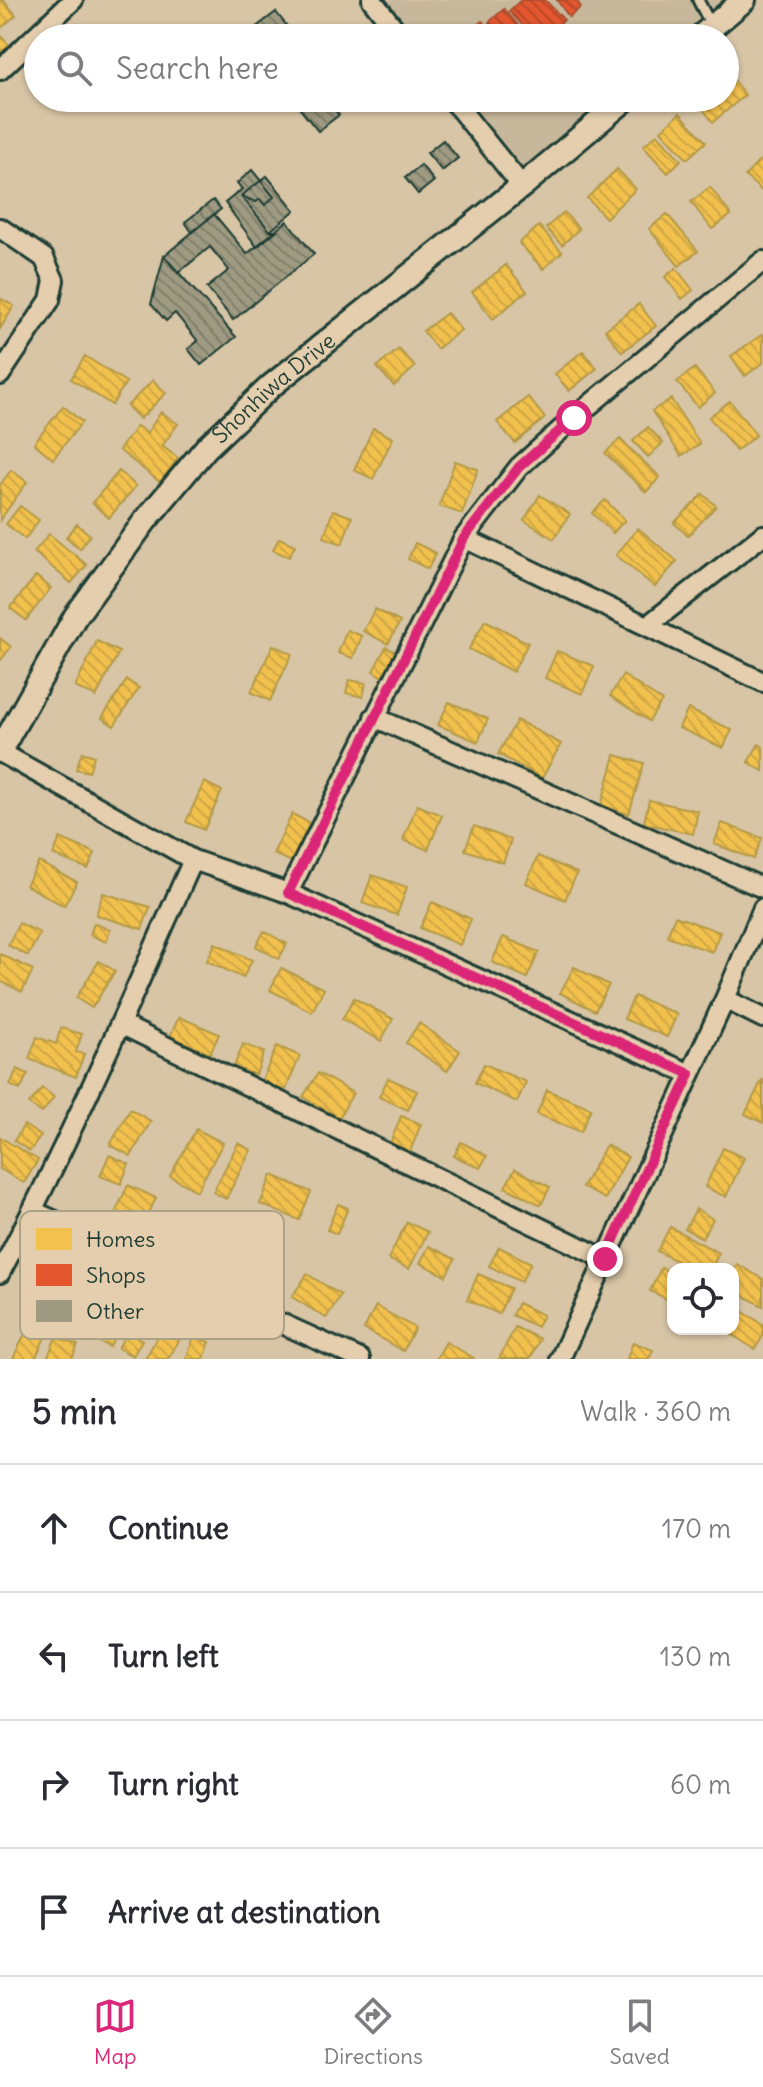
<!DOCTYPE html>
<html lang="en">
<head>
<meta charset="utf-8">
<style>
  body { margin:0; font-family:Delius,sans-serif; background:#f2f2f3; color:#2b2b33 }
  .controls { position:absolute; right:24px; bottom:24px; display:grid; overflow:hidden; border-radius:16px; box-shadow:0 2px 6px #0004 }
  .controls button { width:72px; height:72px; display:grid; place-items:center; padding:0; border:0; border-bottom:2px solid #e1e1e2; background:#fff; color:#2b2b33; font:40px sans-serif }
  .stop { position:absolute; width:24px; height:24px; margin:-18px; border:6px solid #db2777; border-radius:50%; background:#fff }
  .stop.end { background:#db2777; border-color:#fff; box-shadow:0 2px 8px #0008 }
  .list { margin:0; padding:0; list-style:none }
  h2 { display:flex; justify-content:space-between; align-items:center; height:104px; margin:0; padding:0 32px; font-size:34px }
  h2 small { font-size:26px; font-weight:400; color:#7c7c81 }
  .list li { display:grid; grid-template-columns:52px 1fr auto; gap:24px; align-items:center; box-sizing:border-box; height:128px; padding:0 32px; border-top:2px solid #e1e1e2 }
  .list b { display:block; font-size:30px; white-space:nowrap }
  .list em { font-size:26px; font-style:normal; color:#7c7c81 }
  .icon { flex:none; width:44px; height:44px; fill:none; stroke:currentColor; stroke-width:2; stroke-linecap:round; stroke-linejoin:round }
  .map { position:relative; flex:none; width:763px; height:1359px; overflow:hidden }
  .search { position:absolute; background:#fff; box-shadow:0 2px 6px #0004; left:24px; right:24px; top:24px; height:88px; display:flex; align-items:center; gap:20px; box-sizing:border-box; padding:0 28px; border-radius:44px; color:#7c7c81; font-size:30px }
  .sheet { height:616px; background:#fff }
  nav { display:flex; justify-content:space-around; align-items:center; box-sizing:border-box; height:112px; border-top:2px solid #e1e1e2; background:#fff; font-size:22px; color:#7c7c81 }
  nav a { display:grid; justify-items:center; gap:4px }
  nav .on { color:#db2777 }
  .map>svg:first-child { display:block }
</style>
</head>
<body>
<div class="map">
<svg width="763" height="1359" viewBox="0 0 763 1359">
  <defs>
    <pattern id="homes-back-hatch" width="6" height="6" patternUnits="userSpaceOnUse" patternTransform="scale(2)"><rect width="6" height="6" fill="#f2c14e"/><path d="M-1 5l2 2M0 0l6 6M5-1l2 2" fill="none" stroke="#cfa745"/></pattern>
    <pattern id="shops-back-hatch" width="6" height="6" patternUnits="userSpaceOnUse" patternTransform="scale(2)"><rect width="6" height="6" fill="#e4572e"/><path d="M-1 5l2 2M0 0l6 6M5-1l2 2" fill="none" stroke="#b84928"/></pattern>
    <pattern id="building-back-hatch" width="6" height="6" patternUnits="userSpaceOnUse" patternTransform="scale(2)"><rect width="6" height="6" fill="#9f9b82"/><path d="M-1 5l2 2M0 0l6 6M5-1l2 2" fill="none" stroke="#81806b"/></pattern>
  </defs>
  <rect width="100%" height="100%" fill="#d8c5a6"/>
  <filter id="ink" filterUnits="userSpaceOnUse"><feTurbulence type="fractalNoise" baseFrequency=".0125" numOctaves="2"/><feDisplacementMap in="SourceGraphic" scale="16" xChannelSelector="R" yChannelSelector="G"/><feConvolveMatrix kernelMatrix="1 2 1 2 8 2 1 2 1" color-interpolation-filters="sRGB"/></filter>
  <g filter="url(#ink)">
    <path fill="#c7b89b" d="M388,0H725L680,38H417Z
      M463,98H609L520,173Z"/>
    <path fill="url(#homes-back-hatch)" stroke="#b39946" stroke-width="2" d="M3,0L16,15L0,29V1Z
      M0,34L11,48L0,56Z
      M731,77L745,95L713,122L699,104L706,98H725V82Z
      M680,113L706,142L687,159L661,130Z
      M657,134L681,160L668,173L643,146Z
      M763,157V192L745,176Z
      M617,169L636,189L606,218L587,198Z
      M710,187L731,215L712,229L691,202Z
      M564,212L579,229L562,245L546,228Z
      M667,214L698,251L679,266L649,229Z
      M539,226L562,252L543,269L519,243Z
      M506,265L527,291L493,319L472,292Z
      M676,268L693,290L682,299L665,277Z
      M0,298L14,306L0,329Z
      M639,304L656,326L622,352L605,330Z
      M447,313L461,330L437,349L423,331Z
      M763,334V363L745,376L731,356Z
      M399,349L415,367L394,386L377,367Z
      M583,351L597,368L569,391L555,374Z
      M85,356L126,382L112,405L71,379Z
      M695,368L715,393L698,407L677,382Z
      M153,380L166,393L140,419L127,406Z
      M528,397L545,418L515,443L497,422Z
      M671,399L700,444L681,456L652,411Z
      M730,401L756,435L736,451L709,417Z
      M63,406L82,422L53,459L34,443Z
      M161,412L178,424L162,446L178,458L160,482L119,450L137,426L147,433Z
      M648,427L663,443L648,457L633,441Z
      M373,428L393,438L373,479L354,470Z
      M620,439L660,477L646,492L605,453Z
      M455,461L478,469L462,514L439,506Z
      M11,470L27,482L0,520V485Z
      M119,471L136,486L109,518L92,503Z
      M703,494L716,506L688,536L674,523Z
      M540,495L570,514L554,539L524,520Z
      M605,500L625,520L613,533L592,513Z
      M20,506L39,520L25,539L6,524Z
      M333,510L352,517L342,544L324,537Z
      M77,524L90,535L80,549L66,537Z
      M638,528L677,561L655,587L616,555Z
      M49,534L87,565L71,583L34,552Z
      M279,538L295,545L289,557L273,550Z
      M415,543L436,553L428,569L408,559Z
      M36,576L51,588L26,620L10,608Z
      M375,609L400,622L388,644L363,631Z
      M485,620L528,643L513,672L469,649Z
      M347,630L362,636L353,658L338,653Z
      M0,638L11,647L0,661Z
      M97,641L119,652L96,697L75,687Z
      M273,645L292,654L270,701L251,692Z
      M386,647L399,654L386,679L373,671Z
      M557,651L594,666L582,694L545,678Z
      M623,675L662,701L649,721L610,696Z
      M127,680L139,688L114,726L102,718Z
      M349,680L366,683L363,697L346,693Z
      M449,702L488,719L478,742L438,725Z
      M688,709L732,730L723,748L679,728Z
      M517,720L561,744L542,778L498,754Z
      M759,744L763,747V771L748,762Z
      M82,752L94,756L89,772L76,769Z
      M615,755L644,763L629,814L601,806Z
      M204,782L222,791L204,830L186,822Z
      M649,800L698,811L693,834L644,823Z
      M417,805L442,815L428,850L403,840Z
      M292,814L310,823L292,862L273,854Z
      M722,823L762,838L754,859L714,844Z
      M474,826L511,840L503,863L465,850Z
      M60,838L95,853L88,869L53,855Z
      M538,856L577,873L565,900L526,883Z
      M39,862L77,882L64,906L26,885Z
      M372,875L407,887L397,915L362,903Z
      M103,893L150,907L142,929L96,915Z
      M432,902L471,919L460,945L420,928Z
      M675,916L720,932L712,952L667,936Z
      M19,923L40,933L28,956L8,945Z
      M94,923L110,930L106,942L90,935Z
      M264,931L287,944L279,959L256,946Z
      M503,937L539,952L527,978L492,962Z
      M215,943L252,960L243,978L207,961Z
      M0,954L33,970L22,992L0,981Z
      M99,961L115,971L92,1008L76,998Z
      M574,967L609,985L595,1011L560,993Z
      M281,968L324,989L312,1012L270,990Z
      M634,996L677,1014L667,1037L624,1019Z
      M354,998L393,1019L381,1041L342,1019Z
      M179,1017L219,1034L210,1054L170,1036Z
      M419,1023L460,1051L447,1071L406,1043Z
      M61,1028L82,1034L76,1052L84,1054L76,1077L29,1059L37,1037L56,1044Z
      M243,1044L264,1052L256,1075L234,1067Z
      M277,1046L300,1056L282,1099L258,1089Z
      M484,1064L526,1082L517,1102L475,1083Z
      M17,1069L28,1074L20,1090L10,1085Z
      M318,1073L353,1093L339,1118L303,1097Z
      M388,1078L417,1091L408,1110L379,1097Z
      M762,1080H763V1123L745,1114Z
      M42,1088L54,1097L42,1113L29,1104Z
      M547,1090L591,1108L581,1132L537,1114Z
      M130,1109L151,1121L131,1156L110,1145Z
      M401,1116L421,1124L409,1154L389,1146Z
      M24,1125L41,1136L30,1151L14,1141Z
      M196,1129L223,1143L197,1191L170,1176Z
      M0,1137L38,1160L24,1183L0,1169Z
      M461,1142L487,1156L480,1168L454,1156Z
      M238,1143L251,1150L226,1199L213,1192Z
      M606,1145L628,1157L605,1199L582,1187Z
      M723,1148L744,1158L726,1197L705,1187Z
      M109,1155L129,1164L121,1184L100,1176Z
      M515,1169L550,1187L541,1205L505,1187Z
      M272,1175L311,1192L299,1220L260,1204Z
      M128,1185L156,1198L131,1250L104,1237Z
      M338,1204L348,1208L337,1234L327,1230Z
      M696,1209L713,1219L702,1238L685,1229Z
      M407,1222L428,1232L409,1269L388,1259Z
      M670,1227L719,1253L711,1269H692L657,1251Z
      M429,1246L455,1259L446,1276L420,1263Z
      M499,1247L531,1263L521,1282L489,1266Z
      M737,1264L763,1279V1306L733,1290V1271Z
      M661,1268L673,1273V1302L650,1291Z
      M307,1274L341,1295L326,1318L292,1297Z
      M478,1274L511,1288L499,1314L467,1300Z
      M518,1303L543,1315L537,1327L512,1315Z
      M376,1306L415,1328L403,1351L364,1329Z
      M733,1306L763,1324V1336L755,1349L722,1329H733Z
      M168,1318L186,1329L168,1359H145Z
      M101,1322L117,1330L110,1347L93,1339Z
      M28,1327L46,1335L35,1359H13Z
      M515,1327L540,1339L530,1359H499Z
      M128,1331L142,1340L133,1356L118,1348Z
      M56,1337L78,1345L72,1359H47Z
      M194,1337L210,1342L204,1359H186Z
      M446,1342L474,1358V1359H436Z
      M633,1342L653,1350L649,1359H627Z"/>
    <path fill="url(#shops-back-hatch)" stroke="#a94f30" stroke-width="2" d="M521,0H545L564,20L545,38H535L509,11Z
      M557,0H576L581,7L569,17Z
      M504,9L529,38H502L489,22Z
      M482,21L497,38H465V37Z"/>
    <path fill="url(#building-back-hatch)" stroke="#1f3d34" stroke-width="2" d="M276,12L296,38H242Z
      M294,98H325L339,115L318,131L292,99Z
      M443,140L458,158L442,171L427,153Z
      M421,165L434,181L418,194L405,178Z
      M252,170L274,197L265,205L260,199L256,202L241,196L270,231H276L257,247L225,203L242,189L237,183Z
      M267,176L295,210L270,231L241,196Z
      M213,200L221,209L192,232L185,222Z
      M214,214L247,254L287,221L314,254L233,320L207,288L229,270L210,247L178,273L164,256Z
      M164,256L236,337L201,365L188,349L198,341L175,313L166,321L151,304Z"/>
    <g fill="none" stroke-linecap="round" stroke-linejoin="round">
      <defs>
        <path id="service" d="M698,0L712,27"/>
        <path id="minor" d="M372,0L402,38
          M0,70L73,0
          M451,98L522,186
          M0,228L44,258L54,280L50,300L0,375
          M464,538L763,682
          M647,626L763,535
          M374,717L763,888
          M0,752L193,860L288,893L690,1074
          M288,893L464,538L519,467L574,418L763,261
          M725,999L763,1018
          M120,1024L605,1259
          M33,1211L360,1359
          M0,1273C71,1139 131,999 193,860
          M560,1359L725,999L763,908"/>
        <g id="tertiary">
          <path d="M699,38L744,0"/>
          <path id="s1" d="M0,751L75,617L145,521L206,448L271,386L522,186L627,98"/>
        </g>
      </defs>
      <use href="#service" stroke="#1f3d34" stroke-width="15"/>
      <use href="#minor" stroke="#1f3d34" stroke-width="24"/>
      <use href="#tertiary" stroke="#1f3d34" stroke-width="28"/>
      <use href="#service" stroke="#e4cead" stroke-width="9"/>
      <use href="#minor" stroke="#e4cead" stroke-width="18"/>
      <use href="#tertiary" stroke="#e4cead" stroke-width="22"/>
    </g>
  </g>
  <g fill="none" stroke-linecap="round" stroke-linejoin="round" filter="url(#ink)">
    <path stroke="#db2777" stroke-width="10" d="M574,418L519,467L464,538L288,893L690,1074L605,1259"/>
  </g>
  <g text-anchor="middle" dominant-baseline="central" stroke-width="8" stroke-linejoin="round" paint-order="stroke">
    <g font-size="22" fill="#1f3d34" stroke="#e4cead">
      <text stroke="none"><textPath href="#s1" startOffset="458">Shonhiwa Drive</textPath></text>
    </g>
  </g>
  <rect x="20" y="1211" width="264" height="128" rx="12" fill="#e4cead" stroke="#a9a289" stroke-width="2"/>
  <rect x="36" y="1228" width="36" height="22" fill="#f2c14e"/>
  <rect x="36" y="1264" width="36" height="22" fill="#e4572e"/>
  <rect x="36" y="1300" width="36" height="22" fill="#9f9b82"/>
  <g font-size="22" fill="#1f3d34">
    <text x="86" y="1247">Homes</text>
    <text x="86" y="1283">Shops</text>
    <text x="86" y="1319">Other</text>
  </g>
</svg>
<div class="controls">
<button><svg class="icon" aria-label="locate" viewBox="0 0 24 24"><circle cx="12" cy="12" r="6"/><path d="M12 2v4M12 18v4M2 12h4M18 12h4"/></svg></button>
</div>
<div class="stop" style="left:574px;top:418px"></div>
<div class="stop end" style="left:605px;top:1259px"></div>
<div class="search"><svg class="icon" aria-label="search" viewBox="0 0 24 24"><circle cx="10" cy="10" r="6"/><path d="M15 15l6 6"/></svg>Search here</div>
</div>
<section class="sheet">
<h2>5 min<small>Walk · 360 m</small></h2>
<ul class="list">
<li><svg class="icon" aria-label="ahead" viewBox="0 0 24 24"><path d="M12 20V5M6 11l6-6 6 6"/></svg><div><b>Continue</b></div><em>170 m</em></li>
<li><svg class="icon" aria-label="left" viewBox="0 0 24 24"><path d="M17 20v-9H6M10 6l-5 5 5 5"/></svg><div><b>Turn left</b></div><em>130 m</em></li>
<li><svg class="icon" aria-label="right" viewBox="0 0 24 24"><path d="M7 20v-9h11M14 6l5 5-5 5"/></svg><div><b>Turn right</b></div><em>60 m</em></li>
<li><svg class="icon" aria-label="arrive" viewBox="0 0 24 24"><path d="M6 21V4h12l-3 4 3 4H6"/></svg><div><b>Arrive at destination</b></div></li>
</ul>
</section>
<nav>
<a class="on"><svg class="icon" aria-label="map" viewBox="0 0 24 24"><path d="M3 6l6-2 6 2 6-2v14l-6 2-6-2-6 2zM9 4v14M15 6v14"/></svg>Map</a>
<a><svg class="icon" aria-label="directions" viewBox="0 0 24 24"><path d="M12 3l9 9-9 9-9-9zM9 14v-3h6M13 9l2 2-2 2"/></svg>Directions</a>
<a><svg class="icon" aria-label="saved" viewBox="0 0 24 24"><path d="M7 4h10v16l-5-4-5 4z"/></svg>Saved</a>
</nav>
</body>
</html>
